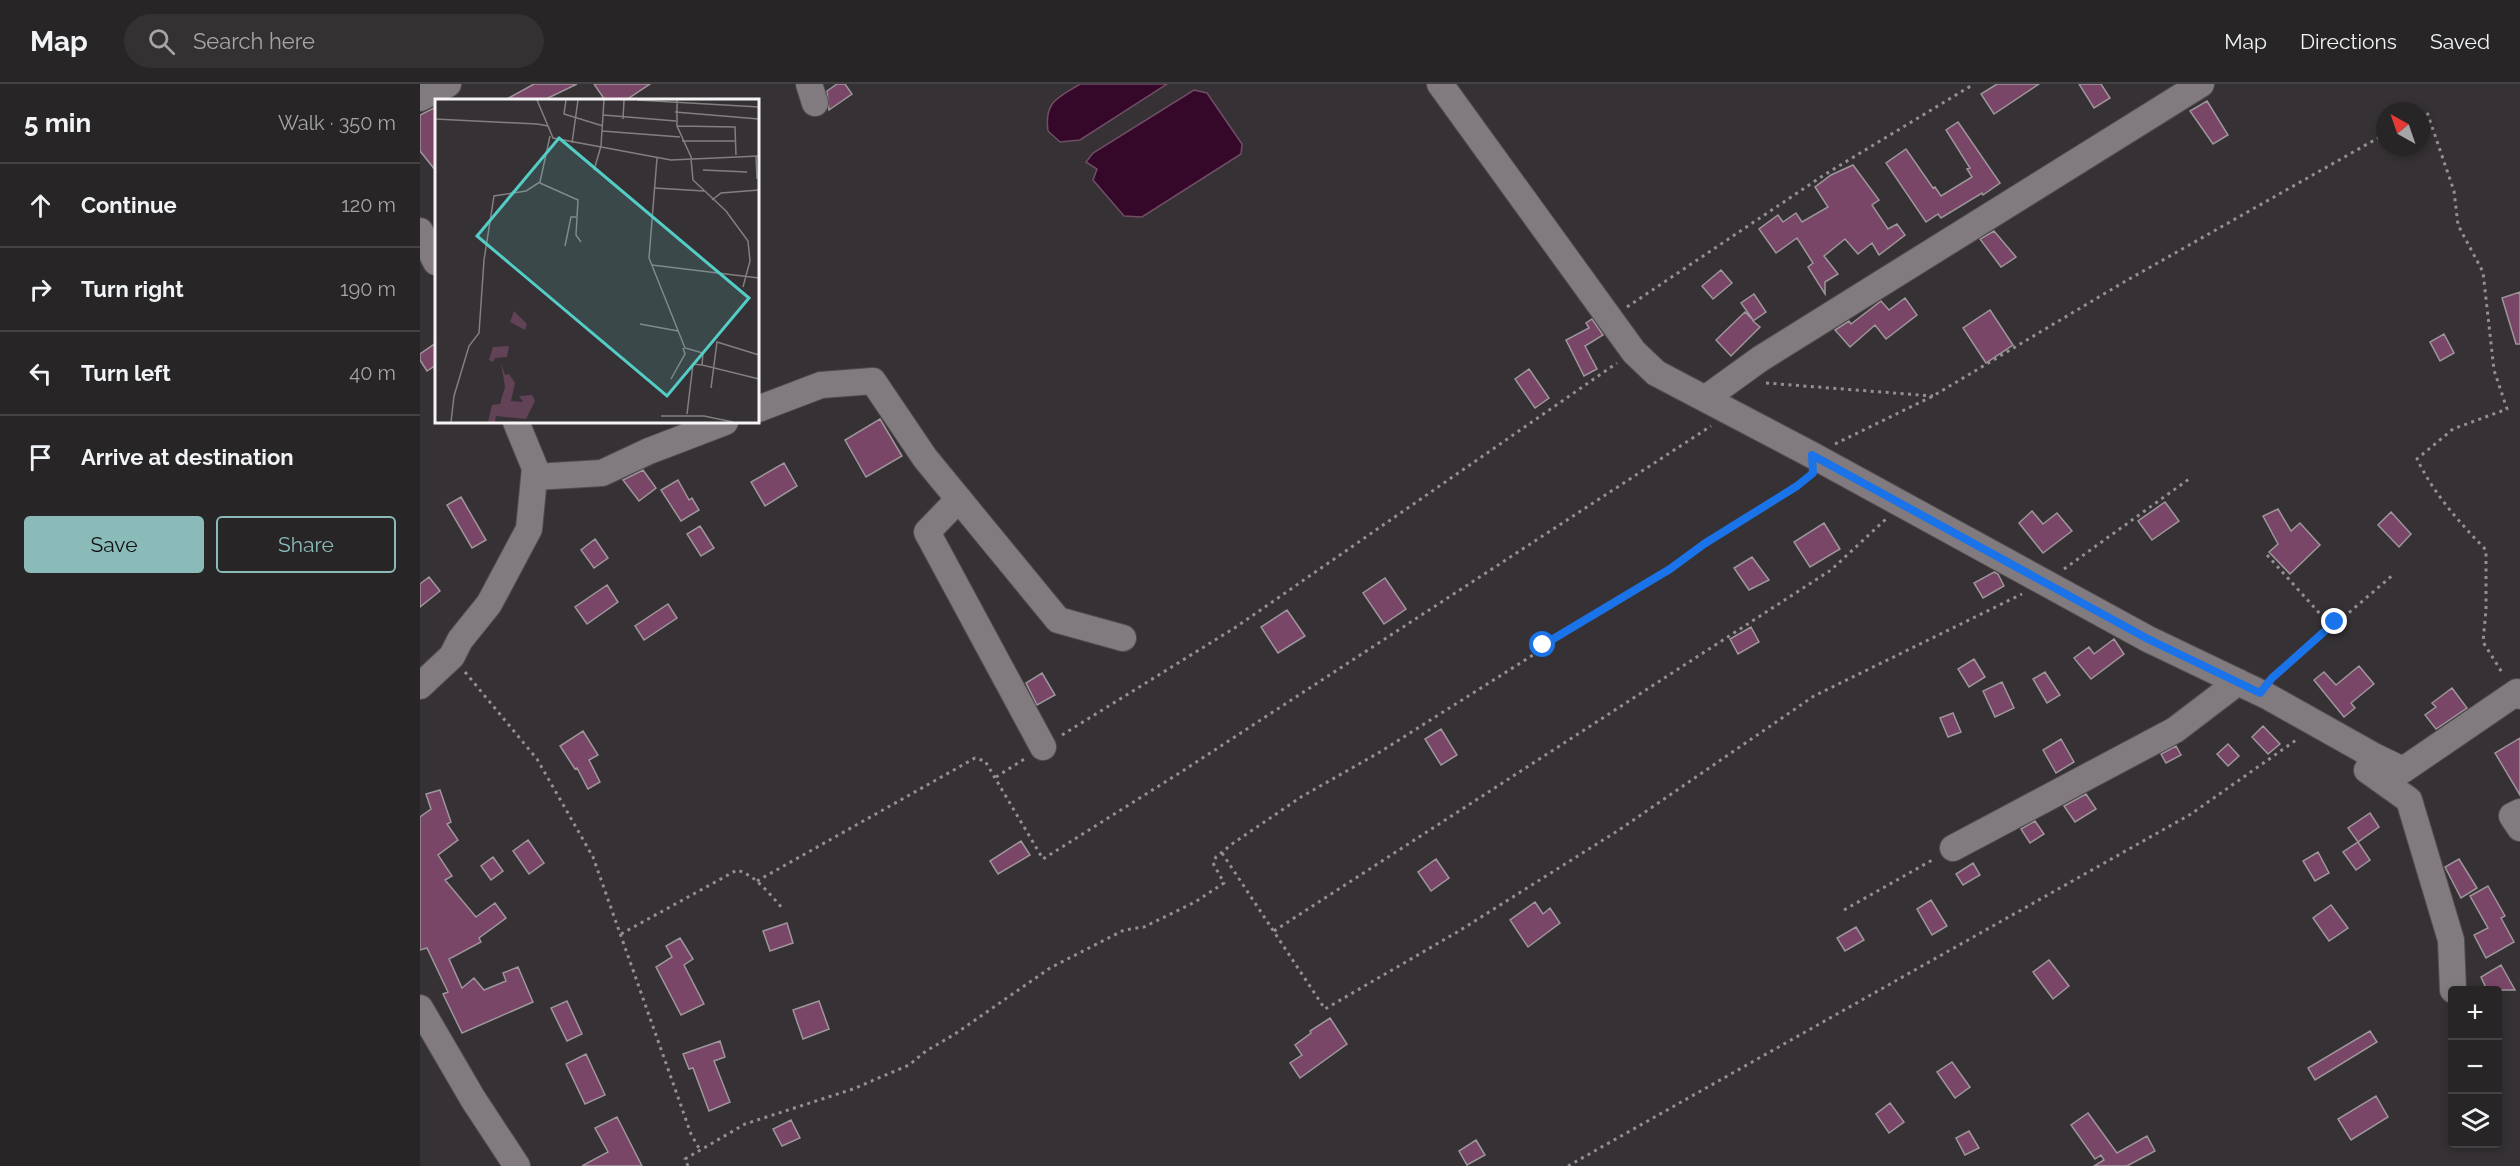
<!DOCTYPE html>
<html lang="en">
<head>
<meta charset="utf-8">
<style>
  body { margin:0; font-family:Raleway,sans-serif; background:#343133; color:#f1f3f6 }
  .controls { position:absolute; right:18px; bottom:18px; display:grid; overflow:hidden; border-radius:6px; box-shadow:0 3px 9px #0003 }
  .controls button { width:54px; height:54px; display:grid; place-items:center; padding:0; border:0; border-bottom:2px solid #444244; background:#282527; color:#f1f3f6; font:30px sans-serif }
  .compass { position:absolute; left:1956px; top:18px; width:54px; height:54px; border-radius:50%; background:#282527; box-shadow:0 3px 9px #0003; rotate:320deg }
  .stop { position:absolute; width:18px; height:18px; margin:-14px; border:4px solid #1a73e8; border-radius:50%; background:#fff }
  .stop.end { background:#1a73e8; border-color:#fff; box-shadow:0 2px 6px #0008 }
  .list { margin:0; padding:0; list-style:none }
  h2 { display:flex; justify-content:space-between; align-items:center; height:78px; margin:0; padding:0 24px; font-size:26px }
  h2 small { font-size:20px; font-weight:400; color:#a5a5a7 }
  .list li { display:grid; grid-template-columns:39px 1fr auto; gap:18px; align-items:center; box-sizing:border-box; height:84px; padding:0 24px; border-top:2px solid #444244 }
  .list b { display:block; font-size:22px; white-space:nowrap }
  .list em { font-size:20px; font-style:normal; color:#a5a5a7 }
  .actions { display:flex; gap:12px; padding:18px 24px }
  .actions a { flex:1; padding:14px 0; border:2px solid #8bbbb9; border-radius:6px; text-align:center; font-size:21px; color:#8bbbb9 }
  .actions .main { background:#8bbbb9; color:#111 }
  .icon { flex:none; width:33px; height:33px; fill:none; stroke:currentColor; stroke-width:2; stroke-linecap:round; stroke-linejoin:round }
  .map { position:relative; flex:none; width:2100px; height:1082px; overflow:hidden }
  header { display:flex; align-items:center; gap:36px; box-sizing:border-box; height:84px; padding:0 30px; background:#282527; border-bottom:2px solid #444244 }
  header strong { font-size:28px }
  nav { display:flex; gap:33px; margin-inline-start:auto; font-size:21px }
  .search { width:420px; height:54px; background:#343133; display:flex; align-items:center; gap:15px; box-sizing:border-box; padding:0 21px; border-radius:33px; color:#a5a5a7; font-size:22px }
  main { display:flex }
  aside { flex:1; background:#282527 }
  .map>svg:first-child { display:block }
</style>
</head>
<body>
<header>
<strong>Map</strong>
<div class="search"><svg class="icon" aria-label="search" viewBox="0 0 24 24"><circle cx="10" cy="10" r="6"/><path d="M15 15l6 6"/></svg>Search here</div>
<nav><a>Map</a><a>Directions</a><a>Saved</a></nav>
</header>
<main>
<aside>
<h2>5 min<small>Walk · 350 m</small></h2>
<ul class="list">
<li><svg class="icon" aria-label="ahead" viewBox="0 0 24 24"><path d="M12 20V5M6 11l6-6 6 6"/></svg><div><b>Continue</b></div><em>120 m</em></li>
<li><svg class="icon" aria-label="right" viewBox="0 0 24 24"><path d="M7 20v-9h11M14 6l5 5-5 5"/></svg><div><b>Turn right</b></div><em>190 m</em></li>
<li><svg class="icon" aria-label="left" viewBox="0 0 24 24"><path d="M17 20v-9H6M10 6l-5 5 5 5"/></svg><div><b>Turn left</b></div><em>40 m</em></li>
<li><svg class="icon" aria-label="arrive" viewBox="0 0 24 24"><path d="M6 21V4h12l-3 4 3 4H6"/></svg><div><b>Arrive at destination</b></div></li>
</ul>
<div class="actions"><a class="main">Save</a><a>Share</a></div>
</aside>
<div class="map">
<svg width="2100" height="1082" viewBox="0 0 2100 1082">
  <rect width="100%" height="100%" fill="#363134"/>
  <path fill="#350729" stroke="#6f4e66" stroke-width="1.5" d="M660,0H747L660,56L640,58L628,47C624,17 638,14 660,0Z
    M774,6L787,9L822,60L821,70L722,133L704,132L673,96L677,85L666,78L673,69Z"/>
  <path fill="#794668" stroke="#9d969a" stroke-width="1.5" d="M114,0H157L124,16H85Z
    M174,0H230L206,16H185Z
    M417,0H425L432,10L409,26L407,7Z
    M1577,0H1619L1574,30L1561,10Z
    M1659,0H1681L1690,14L1674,24Z
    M1787,17L1808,51L1793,60L1770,27Z
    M16,23V87L0,67V31Z
    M1538,38L1580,99L1563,111L1562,109L1521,134L1518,130L1506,138L1466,79L1486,65L1513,104L1515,103L1521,112L1552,93L1547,85L1550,84L1526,46Z
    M1433,81L1459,116L1452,121L1468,145L1477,140L1485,151L1459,171L1452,159L1438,170L1425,155L1404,172L1418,190L1405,198V210L1388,183L1393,179L1377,154L1356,169L1339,145L1358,131L1363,138L1376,129L1382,138L1408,123L1395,103L1411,91Z
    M1574,147L1596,173L1581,183L1560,155Z
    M1301,186L1312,199L1293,215L1282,202Z
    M2100,208V260H2096L2082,214Z
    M1334,210L1346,228L1333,237L1340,243L1311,272L1296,256L1325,228L1333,236L1321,219Z
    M1485,214L1497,231L1466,255L1455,241L1430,263L1415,246L1429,237L1431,240L1461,217L1469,226Z
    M1570,226L1593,261L1566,279L1543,244Z
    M1172,235L1183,251L1165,262L1177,285L1164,292L1146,256L1169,244L1166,239Z
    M2024,250L2034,269L2020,277L2010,258Z
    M16,259V281L7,287L0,276V270Z
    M1109,285L1129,314L1115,324L1095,295Z
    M460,335L482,372L446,393L425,356Z
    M364,379L377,402L345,422L331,398Z
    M223,386L236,404L219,417L203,396Z
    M258,396L269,416L272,414L279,426L261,437L241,406Z
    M41,413L66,456L52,464L27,421Z
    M1745,418L1759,437L1732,456L1718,437Z
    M1858,425L1871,447L1880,439L1900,461L1870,490L1849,468L1858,460L1843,432Z
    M1612,427L1623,440L1637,429L1652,447L1623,469L1599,439Z
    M1971,428L1991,450L1979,463L1958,441Z
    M1404,439L1420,465L1390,483L1374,458Z
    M280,442L294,464L281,472L267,450Z
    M175,455L188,474L174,484L161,466Z
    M1332,473L1349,496L1329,506L1314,484Z
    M1574,488L1578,490L1584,502L1563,514L1554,499Z
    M9,493L20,507L0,523V500Z
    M965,494L986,525L964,540L943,509Z
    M187,501L198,518L167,540L155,523Z
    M248,520L257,534L224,556L215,542Z
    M867,526L885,552L858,569L841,543Z
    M1331,543L1339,558L1318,570L1310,555Z
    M1694,555L1704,570L1671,595L1654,574L1669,563L1674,570Z
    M1554,575L1565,593L1549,603L1538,585Z
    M1939,582L1954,600L1931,619L1935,624L1924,633L1894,596L1904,588L1916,601Z
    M1625,588L1640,611L1627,619L1613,595Z
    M622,589L635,611L617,621L606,599Z
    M1582,598L1594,624L1575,633L1563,607Z
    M2032,604L2047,624L2016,645L2005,631L2016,623L2012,619Z
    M1533,629L1541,648L1528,653L1520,634Z
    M1843,642L1860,660L1848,670L1832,653Z
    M1021,645L1037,671L1021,681L1005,655Z
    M163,647L178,671L169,676L180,698L168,705L157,684L155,685L140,662Z
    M2100,654V711L2075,669Z
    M1641,655L1654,678L1636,689L1623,666Z
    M1808,660L1819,672L1808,682L1797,670Z
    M1756,662L1761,671L1746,679L1741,670Z
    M20,706L31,738L27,740L38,756L18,771L32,792L25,796L56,833L75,819L86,834L59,854L61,858L29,875L42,904L54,894L64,906L86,897L83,889L98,883L113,918L42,949L23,910L28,908L7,864L0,866V733L11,725L6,710Z
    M1666,710L1676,725L1655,738L1644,722Z
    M1950,729L1959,743L1938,758L1928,744Z
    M1615,737L1624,750L1610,759L1601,745Z
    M108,756L124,779L109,790L93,767Z
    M601,757L610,771L578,790L570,777Z
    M1938,758L1950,776L1936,786L1923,768Z
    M1898,768L1909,789L1895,797L1883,777Z
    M73,773L83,787L71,796L61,782Z
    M1016,775L1029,794L1011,807L998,788Z
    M2039,775L2057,804L2041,814L2025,783Z
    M1553,779L1560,791L1543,801L1536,790Z
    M2068,802L2085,832L2081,834L2094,858L2066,874L2054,851L2068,844L2050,812Z
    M1511,816L1527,842L1512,851L1497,825Z
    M1115,818L1123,830L1130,824L1140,839L1108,863L1090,836Z
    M1911,821L1928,844L1909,857L1893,834Z
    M367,839L373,859L350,867L343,847Z
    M1436,843L1444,856L1425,867L1417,854Z
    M260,854L273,875L264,881L284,920L261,931L236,883L252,873L246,862Z
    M1629,876L1649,902L1633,915L1613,888Z
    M2081,881L2095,906H2067L2061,893Z
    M147,917L162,950L147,957L131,924Z
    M399,917L409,945L383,955L373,926Z
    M910,934L927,960L880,994L870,979L882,971L875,961L891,949L890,947Z
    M1950,947L1957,958L1895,996L1888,984Z
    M300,957L305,973L294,977L310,1018L289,1027L273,984L269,985L263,970Z
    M166,970L185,1011L165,1020L146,980Z
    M1532,978L1550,1003L1535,1014L1517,988Z
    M1956,1012L1968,1033L1931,1056L1918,1035Z
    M1470,1019L1484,1038L1469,1049L1456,1030Z
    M1668,1029L1697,1069L1727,1052L1735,1067L1707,1082H1674L1684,1076L1681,1071L1675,1075L1651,1041Z
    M197,1033L222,1082H162L188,1068L175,1044Z
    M371,1036L380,1054L362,1062L353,1045Z
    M1549,1047L1559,1064L1545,1071L1536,1054Z
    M1056,1056L1065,1071L1047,1081L1039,1067Z"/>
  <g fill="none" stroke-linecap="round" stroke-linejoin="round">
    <defs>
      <path id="minor" d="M389,0L395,19
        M1020,0L1214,268L1236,289L1392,371L1728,555L1847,612L1954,672L1983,686L2097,608L2100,612
        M0,14L28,0
        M0,147L16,178
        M1286,314L1340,275L1781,0
        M338,325L401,301L453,297L505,374L638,536L703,554
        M115,393L182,389L229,367L305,338
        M539,415L507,448L623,663
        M0,602L32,572L40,556L69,520L109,445L115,384L96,338
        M1947,686L1989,716L2031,856L2033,906
        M2100,728L2092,732L2100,744
        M1533,764L1755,646L1818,598
        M0,924L53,1015L97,1082"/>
    </defs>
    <use href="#minor" stroke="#524d50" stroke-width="28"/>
    <path stroke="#938f92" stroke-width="3" stroke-dasharray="3 4.5" stroke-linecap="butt" d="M2001,31L2007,28L2034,107L2038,141L2063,188L2074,286L2087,325L2033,345L1997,375C2014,410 2039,438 2066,466V526L2063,558L2083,590
      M1207,223L1404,91L1554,0
      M1346,299L1513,312
      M1415,360L1513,312L1704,198L1965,50
      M1847,471L1911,542
      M1644,485L1769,395
      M45,588L117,675L173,773L271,1050L280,1066
      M1855,592L1974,490
      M642,651L816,543L1197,279
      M576,693L606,674
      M802,769L905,925L1039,847L1199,746L1394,612L1602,510
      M337,797L555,674L565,677L623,775L761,688L1291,342
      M1424,826L1514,775
      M854,847L1411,486L1466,435
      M201,850L317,786C337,792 350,811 364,826
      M268,1082L265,1075L325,1040L433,1005L489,981L506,967L535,950L630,884L704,846L724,843L775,818L804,799L793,779L796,773L812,760L881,713L960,668L1113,571L1123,561L1250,485L1284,460L1390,392
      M1148,1082L1771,730L1879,654"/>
    <use href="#minor" stroke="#817b7f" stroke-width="26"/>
  </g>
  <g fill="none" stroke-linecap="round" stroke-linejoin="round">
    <path stroke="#1a73e8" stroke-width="8" d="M1123,561L1250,485L1284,460L1377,402L1393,389L1392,371L1728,555L1840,609L1852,594L1915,538"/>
  </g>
  <g transform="translate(15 15)">
    <rect width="324" height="324" fill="#363134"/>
    <path d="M79,212L92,225L90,231L75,223ZM74,247L72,258L60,259L58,263L54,261L58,248ZM66,264L70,276L74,275L80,284L76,302L88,303L84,297L97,296L100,302L91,320L61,317L60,323H53L57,306L65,305L70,288Z" fill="#624257"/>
    <path fill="none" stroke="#837f81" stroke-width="1.5" d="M102,1L113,27M131,1L129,15L168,27M202,1L324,8M242,1V27L257,60M240,13L324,20M168,16L241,22M0,20L102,25L113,27L118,39L236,61L324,57M188,20L189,1M242,27L300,28L301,56M167,32L245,38M247,42H301M137,44L143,1M321,57L322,80M222,59L214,159L250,249L268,254L267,266L324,280M256,60L258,81L291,112L313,142L315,162L308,188M159,71L166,47L169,1M268,71L312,73M105,84L143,101L141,136L146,143M219,89L269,92M277,101L286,94L324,91M130,147L136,118H141M217,166L324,179M205,225L243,232M236,280L250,255L248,249M276,289L282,243L324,256M252,315L258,265L267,266M226,317H269L298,323M16,323L19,297L34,247L44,234L49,161L59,97L91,92L105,83L115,37"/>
    <path fill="#54cdc7" fill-opacity="0.15" stroke="#54cdc7" stroke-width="3" d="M124,39L314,199L232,297L42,137Z"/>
    <rect width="324" height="324" fill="none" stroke="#f6f3f5" stroke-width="3"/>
  </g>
</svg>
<div class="controls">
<button>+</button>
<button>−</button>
<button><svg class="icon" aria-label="layers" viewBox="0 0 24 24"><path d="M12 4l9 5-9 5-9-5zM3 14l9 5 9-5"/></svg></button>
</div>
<svg class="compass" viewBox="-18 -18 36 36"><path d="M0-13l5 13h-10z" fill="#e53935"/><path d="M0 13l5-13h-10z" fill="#a5a5a7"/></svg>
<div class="stop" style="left:1123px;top:561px"></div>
<div class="stop end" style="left:1915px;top:538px"></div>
</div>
</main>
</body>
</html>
